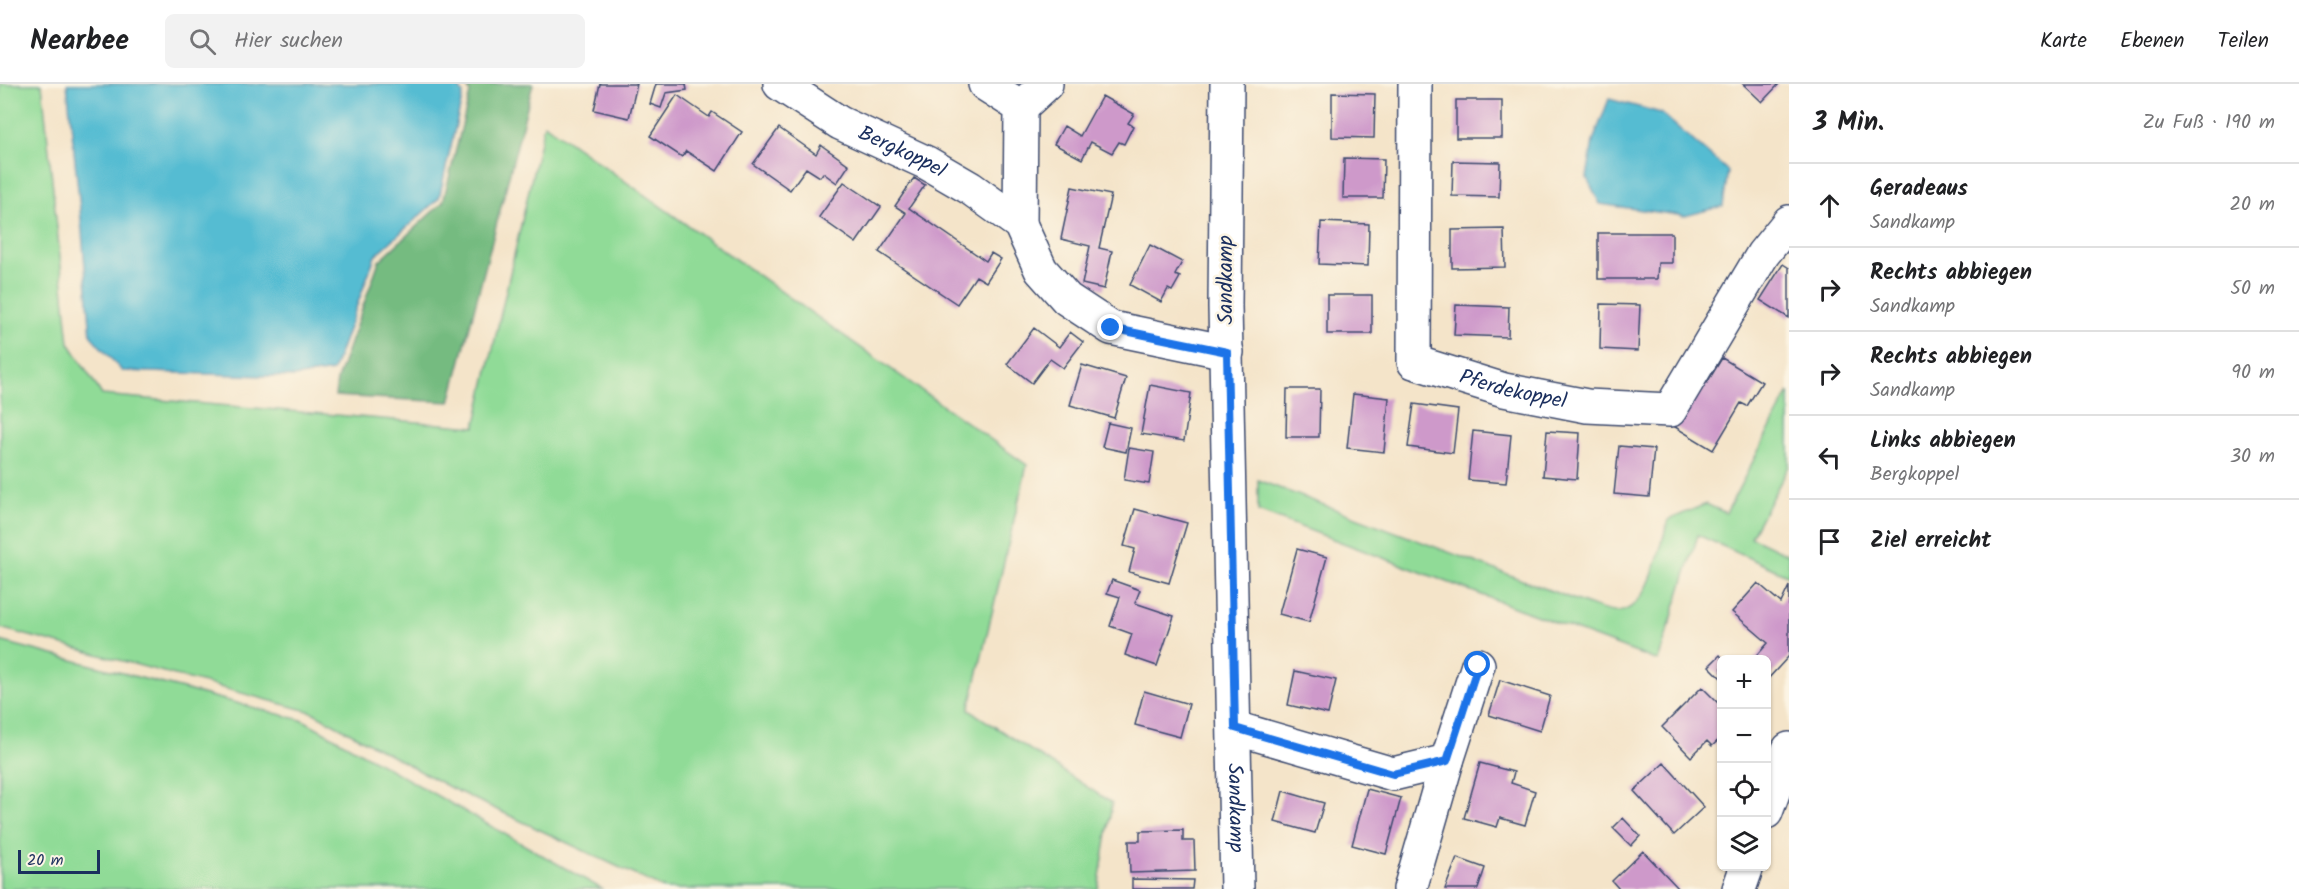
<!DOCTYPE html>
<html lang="de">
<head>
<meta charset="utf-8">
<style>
  body { margin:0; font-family:Kalam,sans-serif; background:#f2f2f2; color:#202124 }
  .controls { position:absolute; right:18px; bottom:18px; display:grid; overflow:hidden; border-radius:9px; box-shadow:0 2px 4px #0004 }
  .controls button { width:54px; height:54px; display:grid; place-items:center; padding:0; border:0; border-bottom:2px solid #e0e0e0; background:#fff; color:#202124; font:30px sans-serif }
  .scale { position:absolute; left:18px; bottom:15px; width:82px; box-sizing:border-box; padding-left:6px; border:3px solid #1b2f5e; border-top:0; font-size:16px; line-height:21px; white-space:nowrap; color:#1b2f5e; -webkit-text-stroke:4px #fcf5e5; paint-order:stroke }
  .stop { position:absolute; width:18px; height:18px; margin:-14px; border:4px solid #1a73e8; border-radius:50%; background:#fff }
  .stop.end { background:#1a73e8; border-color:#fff; box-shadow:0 2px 6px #0008 }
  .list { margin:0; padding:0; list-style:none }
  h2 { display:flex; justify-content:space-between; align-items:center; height:78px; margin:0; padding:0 24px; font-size:26px }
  h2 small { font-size:20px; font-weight:400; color:#757577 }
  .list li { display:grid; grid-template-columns:39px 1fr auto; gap:18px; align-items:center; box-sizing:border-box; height:84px; padding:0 24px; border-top:2px solid #e0e0e0 }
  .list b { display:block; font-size:22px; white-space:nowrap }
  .list p { margin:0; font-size:20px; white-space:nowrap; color:#757577 }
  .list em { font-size:20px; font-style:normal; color:#757577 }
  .icon { flex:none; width:33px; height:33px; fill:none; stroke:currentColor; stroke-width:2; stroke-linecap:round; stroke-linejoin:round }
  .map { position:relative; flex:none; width:1789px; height:805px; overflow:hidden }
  header { display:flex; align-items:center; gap:36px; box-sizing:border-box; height:84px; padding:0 30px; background:#fff; border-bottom:2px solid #e0e0e0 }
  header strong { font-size:28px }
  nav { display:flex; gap:33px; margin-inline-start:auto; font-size:21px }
  .search { width:420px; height:54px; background:#f2f2f2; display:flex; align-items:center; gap:15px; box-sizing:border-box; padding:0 21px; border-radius:9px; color:#757577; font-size:22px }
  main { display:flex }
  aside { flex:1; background:#fff }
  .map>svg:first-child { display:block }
</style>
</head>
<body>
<header>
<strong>Nearbee</strong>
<div class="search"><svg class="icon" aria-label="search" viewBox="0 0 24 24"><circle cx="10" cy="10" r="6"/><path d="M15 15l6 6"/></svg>Hier suchen</div>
<nav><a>Karte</a><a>Ebenen</a><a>Teilen</a></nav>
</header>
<main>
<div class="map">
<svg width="1789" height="805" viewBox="0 0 1789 805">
  <rect width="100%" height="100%" fill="#fcf5e5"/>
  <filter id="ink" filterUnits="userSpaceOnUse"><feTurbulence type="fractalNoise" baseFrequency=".0167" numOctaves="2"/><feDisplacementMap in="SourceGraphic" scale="12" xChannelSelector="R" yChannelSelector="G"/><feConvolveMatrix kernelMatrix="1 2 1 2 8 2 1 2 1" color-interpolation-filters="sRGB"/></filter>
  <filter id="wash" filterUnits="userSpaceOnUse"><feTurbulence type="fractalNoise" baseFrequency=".008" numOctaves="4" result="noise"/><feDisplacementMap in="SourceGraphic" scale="24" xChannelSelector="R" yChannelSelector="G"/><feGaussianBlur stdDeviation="1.35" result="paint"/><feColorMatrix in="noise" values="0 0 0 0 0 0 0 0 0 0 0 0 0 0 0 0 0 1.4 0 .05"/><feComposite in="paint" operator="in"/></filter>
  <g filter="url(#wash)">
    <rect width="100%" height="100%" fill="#f4e4c9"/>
    <path fill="#90db97" stroke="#56857a" stroke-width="1.5" d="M0,0H42L69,259L102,311L475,343L544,40L1027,381L969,626L1112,719L1098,805H665L451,704L312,628L0,544Z
      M1789,308V382L1751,453L1789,471V492L1698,451L1658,577L1258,427V396L1586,520C1595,523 1608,529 1618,528C1651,524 1660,463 1668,436L1706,420L1726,429Z
      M0,557L305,637L602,805H0Z"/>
    <path fill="#74bb80" stroke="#48756f" stroke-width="1.5" d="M466,0H533L450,318L335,312L337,296L379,177L443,118L470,9Z"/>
    <path fill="#54bcd2" stroke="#387698" stroke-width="1.5" d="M67,0H457L463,10L439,114L375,172L333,287L293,293L122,287L91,252L80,125Z
      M1609,15L1661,29L1728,87L1723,122L1685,132L1600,120L1587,94L1593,57Z"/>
    <g id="blocks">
      <path fill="#ce99ca" d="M600,0H637L629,34L594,26Z
        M656,0H686L687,6L666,9L661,24L650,20Z
        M1743,0H1779L1762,18Z
        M1332,9L1375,10L1374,54L1332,53Z
        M677,11L709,33L712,28L742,48L717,87L686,67L682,73L650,52Z
        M1102,12L1134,30L1128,39L1133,42L1124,60L1119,58L1112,69L1091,58L1082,75L1054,60L1064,42L1080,52Z
        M1456,16H1502V54H1456Z
        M779,44L816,70L821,61L849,81L837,99L823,89L820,93L806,84L790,106L753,80Z
        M1344,74L1384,75L1383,114H1343Z
        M1453,77L1500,78L1499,113L1452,112Z
        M914,94L925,101L909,124L986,177L991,169L1001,175L986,198L976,192L957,220L879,168L906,129L895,122Z
        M844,98L881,123L856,159L819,133Z
        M1072,103L1111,111L1099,164L1112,167L1104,205L1082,200L1090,162L1061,155Z
        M1321,138L1369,140L1368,182L1319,180Z
        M1504,145L1505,183L1452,184V146Z
        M1598,149H1672V179H1658L1657,195H1598Z
        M1150,161L1182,178L1175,191L1180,193L1172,207L1168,205L1161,218L1130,201Z
        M1783,180L1789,184V234L1760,216Z
        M1327,211H1372V250H1327Z
        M1601,220L1640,221L1638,267L1600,265Z
        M1456,221L1509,223L1508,253L1454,251Z
        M1034,244L1059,263L1070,248L1083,258L1063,284L1050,275L1032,299L1007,280Z
        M1722,274L1762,298L1747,322L1741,319L1713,366L1675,343L1703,296L1707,299Z
        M1082,281L1126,294L1114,334L1070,321Z
        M1150,301L1191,309L1184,357L1141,350Z
        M1287,305H1320L1319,353H1286Z
        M1353,310L1389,314L1384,368L1347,364Z
        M1414,320L1458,326L1453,369L1408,363Z
        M1108,339L1131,344L1126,368L1102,363Z
        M1473,347L1511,351L1506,399L1468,396Z
        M1547,347L1580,349L1577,395L1543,392Z
        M1619,362L1654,365L1649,413L1614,410Z
        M1129,364L1154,368L1149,400L1124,396Z
        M1135,425L1187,439L1169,499L1129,488L1135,465L1124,462Z
        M1297,465L1327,473L1309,538L1279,530Z
        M1112,496L1140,506L1135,519L1174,532L1157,582L1125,571L1132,550L1110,542L1120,513L1107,509Z
        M1758,499L1781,519L1789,502V572L1766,597V576H1753L1768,559L1732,528Z
        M1720,571L1724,576H1722V595L1709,582Z
        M1295,587L1336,596L1328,630L1288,621Z
        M1500,596L1550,612L1540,647L1489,631Z
        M1702,603L1722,623V653L1712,662L1707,657L1691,673L1662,643Z
        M1144,607L1189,620L1180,653L1135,641Z
        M1480,679L1514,688L1511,699L1535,707L1525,741L1500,734L1497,743L1464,734Z
        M1664,679L1704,723L1674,751L1634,707Z
        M1367,705L1401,714L1386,770L1352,761Z
        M1283,707L1324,719L1315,749L1275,738Z
        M1623,734L1640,752L1631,762L1613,744Z
        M1183,746V757H1194L1195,787L1130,789L1129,757H1140V747Z
        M1643,767L1679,805H1619L1612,797Z
        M1457,774L1485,784L1478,805H1445Z
        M1132,795L1193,796L1192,805H1132Z"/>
    </g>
  </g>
  <g filter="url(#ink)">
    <use href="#blocks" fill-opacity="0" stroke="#3c4a6e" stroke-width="1.5"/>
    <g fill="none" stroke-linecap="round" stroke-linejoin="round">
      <defs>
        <g id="minor">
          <path id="s1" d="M780,0L840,39L927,79L970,104L1020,140L1041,186L1067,215L1111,244L1227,268"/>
          <path d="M985,0L1021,23L1020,140"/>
          <path id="s2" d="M1227,0L1225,222L1237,805"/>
          <path id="s3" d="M1415,0L1414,278L1504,306L1587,322L1670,326L1763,170L1789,138"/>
          <path d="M1021,23L1046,0"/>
          <path d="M1235,644L1393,690L1447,677L1478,581"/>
          <path d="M1766,728L1789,665"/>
          <path d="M1410,805L1447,677"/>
          <path d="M1739,805L1747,782"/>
        </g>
      </defs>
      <use href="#minor" stroke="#3c4a6e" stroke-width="36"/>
      <use href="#minor" stroke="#fff" stroke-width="33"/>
    </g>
  </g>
  <g fill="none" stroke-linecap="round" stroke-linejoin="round" filter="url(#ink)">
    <path stroke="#1a73e8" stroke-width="8" d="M1111,244L1227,268L1235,644L1393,690L1447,677L1478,581"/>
  </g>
  <g text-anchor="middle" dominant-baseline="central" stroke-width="5" stroke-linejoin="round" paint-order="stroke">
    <g font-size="21" fill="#1b2f5e" stroke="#fcf5e5">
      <text stroke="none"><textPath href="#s1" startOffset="140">Bergkoppel</textPath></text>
      <text transform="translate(1226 196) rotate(-90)">Sandkamp</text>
      <text stroke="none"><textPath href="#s3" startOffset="381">Pferdekoppel</textPath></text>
      <text stroke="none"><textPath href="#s2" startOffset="724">Sandkamp</textPath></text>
    </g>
  </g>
</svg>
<div class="controls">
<button>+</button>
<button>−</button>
<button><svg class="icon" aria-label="locate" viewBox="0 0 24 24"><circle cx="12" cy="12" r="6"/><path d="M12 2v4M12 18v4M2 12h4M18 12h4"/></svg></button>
<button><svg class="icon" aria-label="layers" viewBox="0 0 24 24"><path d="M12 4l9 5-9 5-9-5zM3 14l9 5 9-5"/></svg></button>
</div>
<div class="scale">20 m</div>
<div class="stop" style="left:1478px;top:581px"></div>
<div class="stop end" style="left:1111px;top:244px"></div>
</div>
<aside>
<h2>3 Min.<small>Zu Fuß · 190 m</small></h2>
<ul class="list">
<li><svg class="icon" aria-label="ahead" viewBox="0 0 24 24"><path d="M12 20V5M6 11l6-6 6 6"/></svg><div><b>Geradeaus</b><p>Sandkamp</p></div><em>20 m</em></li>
<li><svg class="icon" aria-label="right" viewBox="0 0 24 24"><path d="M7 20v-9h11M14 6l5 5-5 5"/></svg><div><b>Rechts abbiegen</b><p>Sandkamp</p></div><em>50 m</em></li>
<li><svg class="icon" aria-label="right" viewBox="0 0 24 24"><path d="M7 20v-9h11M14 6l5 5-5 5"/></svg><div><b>Rechts abbiegen</b><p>Sandkamp</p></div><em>90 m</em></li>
<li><svg class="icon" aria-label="left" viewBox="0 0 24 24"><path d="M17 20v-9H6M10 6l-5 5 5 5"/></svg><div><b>Links abbiegen</b><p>Bergkoppel</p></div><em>30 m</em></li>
<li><svg class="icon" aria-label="arrive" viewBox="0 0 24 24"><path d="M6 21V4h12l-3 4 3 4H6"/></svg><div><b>Ziel erreicht</b></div></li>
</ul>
</aside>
</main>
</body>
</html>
